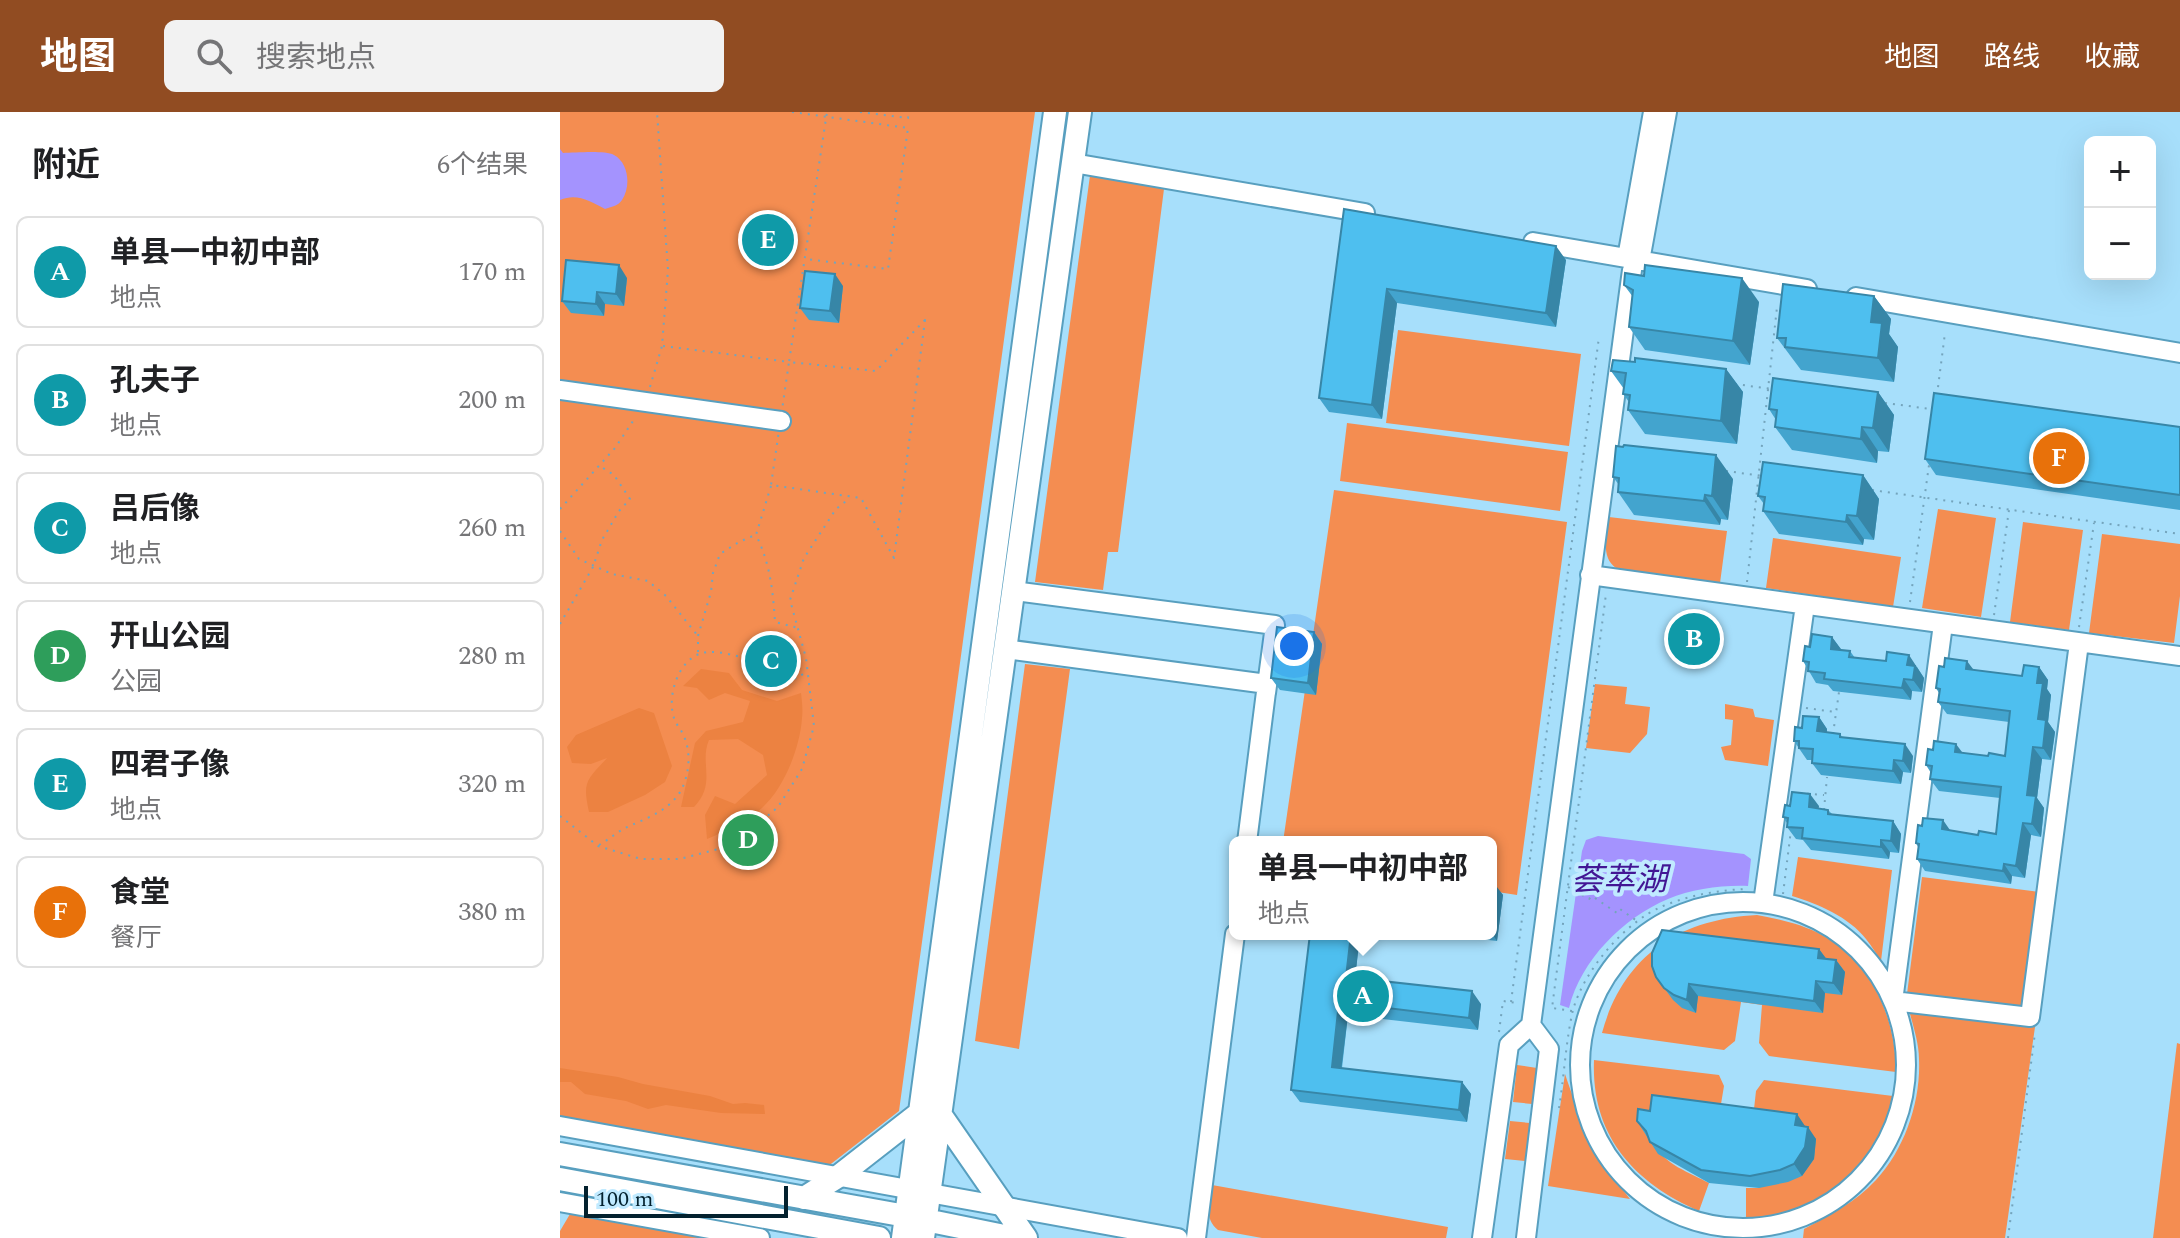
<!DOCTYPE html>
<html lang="zh">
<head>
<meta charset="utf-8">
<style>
  body { margin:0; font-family:Spectral,"Noto Sans SC",serif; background:#f2f2f2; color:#202124 }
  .controls { position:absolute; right:24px; top:24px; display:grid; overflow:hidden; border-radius:12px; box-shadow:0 8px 32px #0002 }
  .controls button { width:72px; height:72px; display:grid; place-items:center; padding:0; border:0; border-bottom:2px solid #e0e0e0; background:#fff; color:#202124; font:40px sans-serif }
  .scale { position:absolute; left:24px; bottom:20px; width:204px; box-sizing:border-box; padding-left:8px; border:4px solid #03212e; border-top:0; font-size:22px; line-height:28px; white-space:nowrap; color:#03212e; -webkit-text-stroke:6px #c0eaff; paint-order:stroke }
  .you { position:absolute; left:734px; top:534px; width:28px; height:28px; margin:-20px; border:6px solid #fff; border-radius:50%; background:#1a73e8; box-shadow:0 0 0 12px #1a73e833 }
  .badge { display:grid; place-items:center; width:52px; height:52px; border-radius:50%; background:#914c22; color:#fff; font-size:26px; font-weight:700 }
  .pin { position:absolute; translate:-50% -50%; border:4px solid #fff; box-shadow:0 2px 8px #0006 }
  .popup { position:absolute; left:669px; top:724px; width:268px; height:104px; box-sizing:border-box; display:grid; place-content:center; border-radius:12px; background:#fff; filter:drop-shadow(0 2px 6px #0005); font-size:26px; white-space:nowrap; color:#757577 }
  .popup b { font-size:30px; color:#202124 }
  .popup::after { content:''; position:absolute; left:50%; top:100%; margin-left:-16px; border:16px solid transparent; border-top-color:#fff }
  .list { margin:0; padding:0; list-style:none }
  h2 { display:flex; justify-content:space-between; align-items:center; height:104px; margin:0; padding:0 32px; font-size:34px }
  h2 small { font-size:26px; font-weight:400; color:#757577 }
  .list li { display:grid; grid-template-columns:52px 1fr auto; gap:24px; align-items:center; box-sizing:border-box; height:112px; margin:0 16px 16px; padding:0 16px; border:2px solid #e0e0e0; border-radius:12px }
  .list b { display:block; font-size:30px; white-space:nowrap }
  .list p { margin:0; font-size:26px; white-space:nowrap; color:#757577 }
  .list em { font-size:26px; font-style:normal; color:#757577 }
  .icon { flex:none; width:44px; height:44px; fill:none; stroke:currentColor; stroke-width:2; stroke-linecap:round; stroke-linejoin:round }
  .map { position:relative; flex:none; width:1620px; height:1126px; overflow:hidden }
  header { display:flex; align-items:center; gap:48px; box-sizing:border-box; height:112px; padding:0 40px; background:#914c22; color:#fff }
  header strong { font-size:38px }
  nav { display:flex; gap:44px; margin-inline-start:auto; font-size:28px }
  .search { width:560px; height:72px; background:#f2f2f2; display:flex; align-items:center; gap:20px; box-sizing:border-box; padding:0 28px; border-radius:12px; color:#757577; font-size:30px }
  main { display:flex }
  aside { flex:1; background:#fff }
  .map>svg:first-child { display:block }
</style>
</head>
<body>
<header>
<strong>地图</strong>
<div class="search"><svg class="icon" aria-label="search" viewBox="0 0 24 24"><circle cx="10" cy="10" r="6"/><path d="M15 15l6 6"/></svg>搜索地点</div>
<nav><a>地图</a><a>路线</a><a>收藏</a></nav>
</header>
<main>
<aside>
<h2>附近<small>6个结果</small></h2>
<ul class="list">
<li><span class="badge" style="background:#0f9aa8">A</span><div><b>单县一中初中部</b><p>地点</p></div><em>170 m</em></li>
<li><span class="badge" style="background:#0f9aa8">B</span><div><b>孔夫子</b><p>地点</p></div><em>200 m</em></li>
<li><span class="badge" style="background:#0f9aa8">C</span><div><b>吕后像</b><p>地点</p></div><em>260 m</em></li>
<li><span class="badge" style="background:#2e9e5b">D</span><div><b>幵山公园</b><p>公园</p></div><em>280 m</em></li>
<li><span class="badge" style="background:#0f9aa8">E</span><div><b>四君子像</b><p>地点</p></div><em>320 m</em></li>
<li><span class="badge" style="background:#e8710a">F</span><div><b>食堂</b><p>餐厅</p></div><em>380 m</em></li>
</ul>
</aside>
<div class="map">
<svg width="1620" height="1126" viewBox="0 0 1620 1126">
  <rect width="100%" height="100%" fill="#a7dffb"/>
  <path fill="#f48d51" d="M0,0H475L339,999L267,1055L0,1006Z
    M531,56L605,69L558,440H548L543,478L475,470Z
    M838,218L1021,242L1009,334L826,311Z
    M787,311L1008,340L1000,399L780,369Z
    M774,378L1007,410L957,783L931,779V730H723Z
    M1378,397L1436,406L1421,505L1362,496Z
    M1049,405L1167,419L1160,471L1056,456C1040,445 1047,422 1049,405Z
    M1463,410L1523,418L1509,518L1450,510Z
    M1542,422L1620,432V484L1614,531L1529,521Z
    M1213,426L1341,445L1333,495L1206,476Z
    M465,552L510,557L459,937L415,929Z
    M1035,572L1067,575L1065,592L1090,595L1087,622L1070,641L1026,636Z
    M1165,592L1193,597L1195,605L1214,608L1208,654L1165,648L1161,635L1171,633L1173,608L1165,607Z
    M1238,745L1332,758L1321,849C1316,842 1312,834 1306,827C1289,805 1258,792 1232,784Z
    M1362,765L1479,780L1464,897L1347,882Z
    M1197,803C1219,807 1242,812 1262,823C1312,849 1336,907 1336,960L1209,944L1199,931L1202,893L1181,890L1175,929L1164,938L1042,921C1063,844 1119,807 1197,803Z
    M1349,898L1475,915L1445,1126H1243L1244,1117C1270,1103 1296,1090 1316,1068C1345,1037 1361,989 1359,947C1359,931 1353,914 1349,898Z
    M1617,931L1620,932V1126H1593Z
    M1034,948L1159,963L1164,974L1161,992H1157L1156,998L1095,1031C1102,1052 1131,1061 1149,1071L1139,1099C1073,1070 1031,1023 1034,948Z
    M957,953L977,956L972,992L953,990Z
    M1005,962C1020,1008 1040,1049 1070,1087L988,1074Z
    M1204,968L1333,984C1330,994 1328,1005 1324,1014C1304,1056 1264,1094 1217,1103C1207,1105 1197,1106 1186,1107V1076H1199L1194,997L1196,979Z
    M950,1009L970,1011L965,1049L945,1047Z
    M652,1073L888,1115L886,1126H702L658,1118C643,1106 650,1090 652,1073Z
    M10,1102L146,1126H0V1119Z"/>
  <path fill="#ec8241" d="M141,557L169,561L182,578L217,589L241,581C242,589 243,598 242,606C240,636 224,676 202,696C186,710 166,719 147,727L145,703L155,684L175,692L207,663L203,643L178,627L149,628C139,651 157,671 134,695H121L135,631L146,619L183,610L190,589L165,581L149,588L137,576L123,574Z
    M79,596L94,601L112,654L105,670L85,683L48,700H29C22,669 27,668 47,646L31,652L12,651L7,635L16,623Z
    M0,956L58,965L83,972L150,984L173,992L185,991L204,993L205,1002L161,1001L106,993L88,997L66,989L25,982L11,970H0Z"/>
  <path fill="#a493fe" d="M0,37L3,41C15,41 44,38 54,43C69,51 71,75 62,88C58,94 51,95 45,97C30,89 17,81 0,88Z
    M1038,724L1184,742L1191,747L1188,774C1162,773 1132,777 1108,787C1063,806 1021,848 1009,896L1000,893L1022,739L1026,728Z"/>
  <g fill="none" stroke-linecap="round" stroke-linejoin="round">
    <defs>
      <path id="minor" d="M513,51L805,101
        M973,130L1247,177
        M1067,146L1093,0
        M1080,149L1107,0
        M1296,185L1620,241
        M0,278L221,309
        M1030,463L1620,544
        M454,479L715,513L706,581
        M1383,512L1333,889L1470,905L1519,531
        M445,537L707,572L687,730
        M1020 953a163 163 0 1 1 326 0a163 163 0 1 1-326 0Z
        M1203,791L1245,493
        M0,1014L618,1126
        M0,1090L200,1126
        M636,1126L675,822
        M922,1126L949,933L971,913L1072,158
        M966,1126L989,937L971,913"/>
      <path id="major" d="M380,1002L466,1126
        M0,1042L346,1104L454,1126
        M0,1067L319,1126
        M244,1086L279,1064L361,1000
        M343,1126L495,0
        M363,1126L520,0"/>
    </defs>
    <use href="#minor" stroke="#589fbf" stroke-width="22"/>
    <use href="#major" stroke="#589fbf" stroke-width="26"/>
    <path stroke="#74a4bc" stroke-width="2" stroke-dasharray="2 6" stroke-linecap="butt" d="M232,0L348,16L328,157L246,147
      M300,0L348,6L349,0
      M365,208L334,446L301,386L211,373L229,250L316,259Z
      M103,234L229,250L267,0
      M1175,272L1212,277
      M90,275L102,234L108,158L97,0
      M1377,283L1385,221
      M1325,291L1371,297
      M1166,359L1203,364
      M211,374L196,423C210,451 213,479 215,510L238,516
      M1312,378L1620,422
      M0,397L55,336L75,306
      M0,419L19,447L52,462L88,469L106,484L138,524
      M1187,470L1217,195
      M1350,490L1369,353
      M1434,503L1449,398
      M0,512L33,455L42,428L59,399L70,387L54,363L40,354
      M1519,515L1534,411
      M138,540V524L151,480L153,461L160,442L179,430L195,423
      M1246,596L1275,600
      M1273,622L1279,580
      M1239,681L1264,683
      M1264,698L1267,665
      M0,704L38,734L81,747H120L158,737L190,719L218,695L242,657L254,614L246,546L230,488L244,446L276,397L290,386
      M39,733C48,728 56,721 65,716C89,705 116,697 125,669C130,653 130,637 123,622C120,616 115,611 114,606C107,585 117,551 139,542C152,537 168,542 181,545C202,579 213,579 247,560
      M1008,775L1029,787L1032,784L1057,801L1060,797L1077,809
      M1223,782L1231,718
      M951,890L1039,225
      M1012,899L992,896L1046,482
      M939,920L943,889L957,891
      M999,996C1004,966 1006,927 1013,898C1024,858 1065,810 1103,794C1130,783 1159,778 1187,777
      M1448,1126L1475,921"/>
    <use href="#minor" stroke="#fff" stroke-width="18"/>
    <use href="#major" stroke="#fff" stroke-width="22"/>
  </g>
  <path fill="#43a4ce" d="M784,97L1006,148L996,215L837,191L822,307L769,300L759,286Z
    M1084,164L1199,190L1190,253L1085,238L1069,215L1073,185L1064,173Z
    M67,166L64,194L45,192L44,204L11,201L2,189Z
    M283,174L279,211L249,208L240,196Z
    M1314,184L1331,207L1329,222L1338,235L1334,270L1241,258L1217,226Z
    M1075,250L1166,257L1183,280L1177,332L1085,322L1068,298L1069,290L1063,282L1064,277L1051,259Z
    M1318,280L1334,303L1329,340L1318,339L1317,351L1232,338L1215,315L1216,308L1209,297Z
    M1620,315V398L1376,363L1365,347Z
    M1303,363L1319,387L1314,428L1304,427L1303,433L1219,422L1203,399L1204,392L1198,384Z
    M1053,365L1173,367L1168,408L1161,407L1160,413L1074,403L1058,380L1059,373Z
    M754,520L762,532L756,583L720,578L711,566Z
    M1272,525L1281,538L1290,539L1295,546L1357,555L1364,566L1362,580L1352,579L1351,588L1273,579L1268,573L1256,571L1243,549L1250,535Z
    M1479,555L1488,568L1487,577L1491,583L1488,610L1495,620L1491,648L1482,647L1477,686L1484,696L1481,725L1471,723L1465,766L1452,764L1451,772L1365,759L1357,747L1358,735L1356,731L1390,719L1418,723L1436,722L1440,686L1379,679L1370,667L1371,661L1366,653L1403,641L1428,644H1445L1449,610L1387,602L1378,590L1379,581L1376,576L1413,558L1462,564Z
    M1259,605L1267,617V620L1280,622L1283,626L1353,644L1351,661L1343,660L1341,672L1261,663L1252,651V648H1247L1234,629L1242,616Z
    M1259,694L1258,696L1268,698L1272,702L1333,709L1341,722L1339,741L1330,740L1329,747L1251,738L1243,728L1236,727L1227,715V711L1223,705Z
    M931,770L943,783L937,829L876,822H931Z
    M800,822L795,866L921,892L918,918L788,903L782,956L902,970L911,982L907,1010L740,990L731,978Z
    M1259,837L1266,847L1276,848L1285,860L1282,883L1265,881L1263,901L1138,884L1136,901L1122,896L1113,888L1096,865Z
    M1077,1009L1245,1015L1256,1027L1254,1047L1242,1064L1228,1070L1199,1076L1149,1071L1098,1042Z"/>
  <path fill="#3786a7" d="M996,134L1006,148L996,215L986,201Z
    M59,153L67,166L64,194L56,182Z
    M275,162L283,174L279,211L270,199Z
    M1182,166L1199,190L1190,253L1173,229Z
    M827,177L837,191L822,307L812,293Z
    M37,180L45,192L44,204L36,192Z
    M1314,184L1331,207L1329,222L1338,235L1334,270L1318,246L1311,210Z
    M1166,257L1183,280L1177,332L1161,309Z
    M1318,280L1334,303L1329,340L1313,316Z
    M1302,315L1318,339L1317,351L1301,327Z
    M1156,343L1173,367L1168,408L1152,384Z
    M1303,363L1319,387L1314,428L1297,404Z
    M1145,383L1161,407L1160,413L1144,389Z
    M1287,403L1304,427L1303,433L1286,410Z
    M754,520L762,532L756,583L748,571Z
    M1272,525L1281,537L1280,549L1271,537Z
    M1349,543L1364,566L1362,580L1353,568L1347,553Z
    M1407,549L1416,561L1406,557Z
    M1479,555L1488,568L1487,577L1491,583L1488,610L1495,620L1491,648L1483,636L1478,607L1477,571Z
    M1344,567L1352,579L1351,588L1342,576Z
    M1259,605L1267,617L1266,631L1257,619Z
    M1345,632L1353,644L1351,661L1343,649Z
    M1396,632L1405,644L1395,640Z
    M1473,635L1482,647L1477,686L1484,696L1481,725L1472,712L1467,683Z
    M1334,648L1343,660L1341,672L1333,659Z
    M1250,682L1259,694L1257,707L1249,695Z
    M1383,708L1392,721L1382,717Z
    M1333,709L1341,722L1339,741L1331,729Z
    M1463,711L1471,723L1465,766L1456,754Z
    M1321,728L1330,740L1329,747L1321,735Z
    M1444,752L1452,764L1451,772L1443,759Z
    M934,771L943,783L937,829L931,820V798Z
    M791,822H800L794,877L786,865Z
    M1259,837L1268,849L1258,846Z
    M1276,848L1285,860L1282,883L1273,871Z
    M1256,869L1265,881L1263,901L1254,889Z
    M1129,872L1138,884L1136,901L1127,888Z
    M912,879L921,892L918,918L909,906Z
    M779,890L788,903L780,967L772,955Z
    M902,970L911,982L907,1010L899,998Z
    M1237,1002L1245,1014L1235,1013Z
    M1248,1015L1256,1027L1254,1047L1242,1064L1234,1052Z"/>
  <path fill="#4ebfef" stroke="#3786a7" stroke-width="2" d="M784,97L996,134L986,201L827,177L812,293L759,286Z
    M6,148L59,153L56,182L37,180L36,192L2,189Z
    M1085,153L1182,166L1173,229L1069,215L1073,178L1064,173L1065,161L1084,164Z
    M245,159L275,162L270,199L240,196Z
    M1223,172L1314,184L1311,210L1322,211L1318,246L1225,235L1226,226H1217Z
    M1075,246L1166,257L1161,309L1068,298L1070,283L1063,282L1066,261L1051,259L1053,248L1075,250Z
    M1213,266L1318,280L1313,316L1302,315L1301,327L1215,315L1217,298L1209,297Z
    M1374,281L1620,315V383L1365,347Z
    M1064,333L1156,343L1152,384L1145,383L1144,389L1058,380L1059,366L1053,365L1056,334L1063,335Z
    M1203,350L1303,363L1297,404L1287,403L1286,410L1203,399L1205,385L1198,384Z
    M717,515L754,520L748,571L711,566Z
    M1252,522L1272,525L1271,537L1290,539L1289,545L1326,549L1327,540L1349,543L1347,553L1355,554L1353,568L1344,567L1342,576L1264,567L1265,561L1248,559L1249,550L1243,549L1245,534L1250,535Z
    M1385,546L1407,549L1406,557L1462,564L1464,553L1479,555L1477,571H1483L1478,607L1486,608L1483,636L1473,635L1467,683L1476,684L1472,712L1463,711L1456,754L1444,752L1443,759L1357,747L1359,732L1356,731L1358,713L1362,714L1363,706L1383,708L1382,717L1418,723L1419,719L1436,722L1441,675L1370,667L1372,654L1366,653L1368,637L1373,638L1374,629L1396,632L1395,640L1428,644L1429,641L1445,644L1450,599L1378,590L1380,577L1376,576L1379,554L1384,555Z
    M1243,604L1259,605L1257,619L1280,622V625L1345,632L1343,649L1334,648L1333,659L1252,651L1253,637L1239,636V629H1234L1235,615L1242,616Z
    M1232,680L1250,682L1249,695L1268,698V702L1333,709L1331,729L1321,728V735L1242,726L1243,716L1227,715L1228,706L1223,705L1225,693L1230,694Z
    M931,770L934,771L931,798Z
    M1102,818L1259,837L1258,846L1276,848L1273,871L1256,869L1254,889L1129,872L1127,888L1114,883L1104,876L1096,865L1092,854V841Z
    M750,822H791L786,865L912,879L909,906L779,890L772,955L902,970L899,998L731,978Z
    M1092,983L1237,1002L1235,1013L1248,1015L1245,1035L1234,1052L1220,1058L1190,1064L1141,1058L1090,1030L1086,1019L1077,1009L1078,997L1090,999Z"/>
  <g text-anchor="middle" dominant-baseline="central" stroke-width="8" stroke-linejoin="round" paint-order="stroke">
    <g font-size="32" font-style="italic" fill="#421694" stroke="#c0eaff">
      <text x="1059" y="768">荟萃湖</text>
    </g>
  </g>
</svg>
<div class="controls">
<button>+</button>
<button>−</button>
</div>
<div class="scale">100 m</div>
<div class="you"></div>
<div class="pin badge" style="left:803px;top:884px;background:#0f9aa8">A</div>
<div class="popup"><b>单县一中初中部</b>地点</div>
<div class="pin badge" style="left:1134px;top:527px;background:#0f9aa8">B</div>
<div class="pin badge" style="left:211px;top:549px;background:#0f9aa8">C</div>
<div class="pin badge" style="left:188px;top:728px;background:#2e9e5b">D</div>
<div class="pin badge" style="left:208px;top:128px;background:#0f9aa8">E</div>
<div class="pin badge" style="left:1499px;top:346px;background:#e8710a">F</div>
</div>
</main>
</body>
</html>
